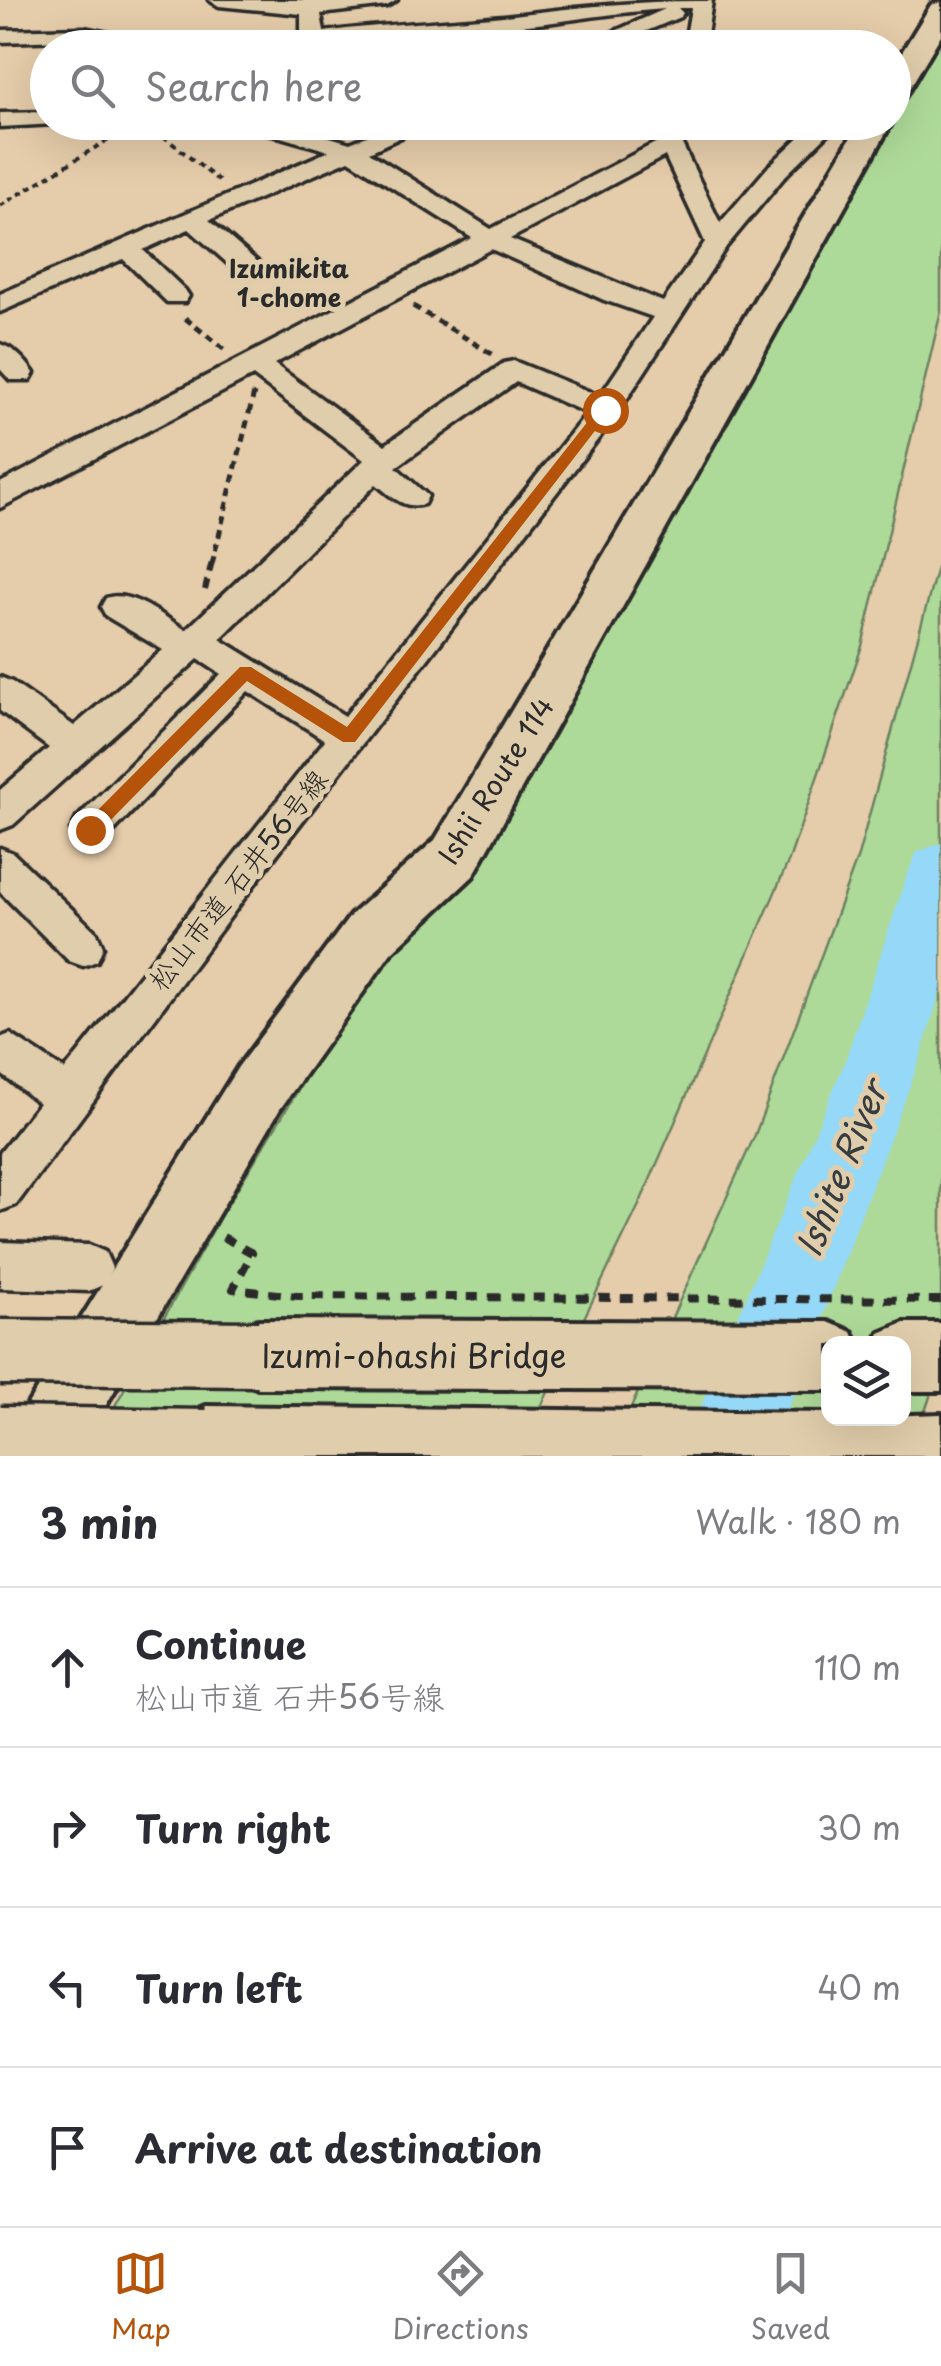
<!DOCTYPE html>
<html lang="en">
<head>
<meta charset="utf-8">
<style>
  body { margin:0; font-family:"Playpen Sans","Klee One",sans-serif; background:#f2f2f3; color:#2b2b33 }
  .controls { position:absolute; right:30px; bottom:30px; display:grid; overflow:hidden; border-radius:20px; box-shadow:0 10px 40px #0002 }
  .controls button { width:90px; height:90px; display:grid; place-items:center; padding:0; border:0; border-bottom:2px solid #e1e1e2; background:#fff; color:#2b2b33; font:50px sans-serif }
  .stop { position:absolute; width:30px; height:30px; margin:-22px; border:8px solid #b45309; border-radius:50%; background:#fff }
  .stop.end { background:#b45309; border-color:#fff; box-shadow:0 2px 10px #0008 }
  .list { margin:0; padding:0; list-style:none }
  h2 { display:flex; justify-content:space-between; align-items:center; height:130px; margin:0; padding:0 40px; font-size:42px }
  h2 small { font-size:32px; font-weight:400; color:#7c7c81 }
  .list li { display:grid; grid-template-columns:65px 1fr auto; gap:30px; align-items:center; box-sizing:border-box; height:160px; padding:0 40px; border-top:2px solid #e1e1e2 }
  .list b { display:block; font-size:38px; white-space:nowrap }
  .list p { margin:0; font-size:32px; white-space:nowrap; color:#7c7c81 }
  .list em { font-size:32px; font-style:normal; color:#7c7c81 }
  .icon { flex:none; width:55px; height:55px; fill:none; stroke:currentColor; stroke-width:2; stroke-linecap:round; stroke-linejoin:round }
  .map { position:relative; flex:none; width:941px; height:1456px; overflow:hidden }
  .search { position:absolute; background:#fff; box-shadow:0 10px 40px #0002; left:30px; right:30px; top:30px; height:110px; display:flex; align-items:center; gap:25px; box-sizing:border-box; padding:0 35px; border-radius:55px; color:#7c7c81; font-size:38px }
  .sheet { height:770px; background:#fff }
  nav { display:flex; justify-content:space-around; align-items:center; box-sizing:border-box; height:140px; border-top:2px solid #e1e1e2; background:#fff; font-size:28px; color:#7c7c81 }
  nav a { display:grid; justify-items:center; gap:5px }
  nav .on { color:#b45309 }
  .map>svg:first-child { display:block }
</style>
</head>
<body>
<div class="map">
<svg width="941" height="1456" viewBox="0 0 941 1456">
  <rect width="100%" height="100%" fill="#e5ccaa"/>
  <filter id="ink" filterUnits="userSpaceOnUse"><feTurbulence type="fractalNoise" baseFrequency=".01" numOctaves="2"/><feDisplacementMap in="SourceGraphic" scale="20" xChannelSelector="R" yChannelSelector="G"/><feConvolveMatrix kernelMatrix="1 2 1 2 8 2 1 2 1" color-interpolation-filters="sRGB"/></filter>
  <g filter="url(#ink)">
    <path fill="#aeda99" stroke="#6c8262" stroke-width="2.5" fill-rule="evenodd" d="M941,29V311L862,646L789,860L639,1205L517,1456H87L223,1212L894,122Z
      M941,553V1364L910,1456H609L755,1135L858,856ZM828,1344H904V1418H828Z"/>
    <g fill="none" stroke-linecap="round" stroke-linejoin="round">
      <path fill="#95d8f7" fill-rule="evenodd" d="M941,843V989L919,1062L770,1456H680L845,1061L907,875L917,852Z"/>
      <defs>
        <path id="street" d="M209,0H397L387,6L321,14L324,32C390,23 456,22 522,14C584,6 650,0 712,1L705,48H684L691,8H678L683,13L680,17L606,48H577L665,9C616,12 569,21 519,26C453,34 386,36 319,45L312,43L301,31V14L219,6Z
          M84,28L123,36L140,48L67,40L0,42V30Z
          M48,112V122L56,124L0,127V113Z
          M243,122H280L350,143L401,122H433L369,152L491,229L661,140L667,122H689L682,144L720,223L769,166L815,122H840L785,176L726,247L615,417L277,854L16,1205L0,1211V1153L39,1103L0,1073V1038L10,1034L65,1070L325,740L248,691L103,842L90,847L77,842L71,830L77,818L221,674L198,659L13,825L0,830V790L49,748L0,711V677L12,682L74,726L163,650L106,616L101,607L106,598C131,589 164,617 186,630L364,460L253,376L0,508V483L472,238L349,160L209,220L260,264L264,270L260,276H242L189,229L143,250L185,290L189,296L185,302H167L123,259L0,312V294L329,151L246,127ZM665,156L705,242L663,302L510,239ZM491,249L604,300L653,317L600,396L514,361L504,363L385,445L274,364ZM516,382L587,413L345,716L220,639L376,484C391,496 404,510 424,504L428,496L396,467Z
          M0,344C14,348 26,361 34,373L30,380H10L0,369Z
          M0,848L13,853L97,933L103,947L97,961L83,966L69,961L0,892Z
          M0,1242L89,1245L105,1252L112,1268L105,1284L89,1291L0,1288Z"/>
        <path id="secondary" d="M941,2V35L905,96L894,98V65L931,5Z
          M860,122H892L473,876L391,953L280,1109L76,1456H0L11,1431L238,1067L351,915L435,840Z
          M258,1320L828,1322L852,1332L857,1344H828V1390L258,1388L234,1378L224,1354L234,1330Z
          M904,1323H941V1391H904V1344H875L880,1333Z
          M206,1406L828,1413V1418L941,1414V1456H176L170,1442L181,1417Z"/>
      </defs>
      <use href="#street" stroke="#2b2b2b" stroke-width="7"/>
      <use href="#secondary" stroke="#2b2b2b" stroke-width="8"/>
      <path stroke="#2b2b2b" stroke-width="4" stroke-dasharray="6 5" stroke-linecap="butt" d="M146,122L219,181
        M0,206L137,122"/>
      <path stroke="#2b2b2b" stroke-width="5" stroke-dasharray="8 6" stroke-linecap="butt" d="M413,306L492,354
        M185,318L226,351
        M212,564L254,393"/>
      <path stroke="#2b2b2b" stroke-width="6" stroke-dasharray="10 8" stroke-linecap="butt" d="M205,590L212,561"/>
      <path stroke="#2b2b2b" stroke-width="8" stroke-dasharray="12 10" stroke-linecap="butt" d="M223,1237L252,1253L233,1289L298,1296L941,1300"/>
      <use href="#street" fill="#e0cdab" fill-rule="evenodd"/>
      <use href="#secondary" fill="#e0cdab" fill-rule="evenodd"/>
      <defs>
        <path id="secondary-bridge" d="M0,1352L258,1354
          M0,1439L206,1442"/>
      </defs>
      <use href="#secondary-bridge" stroke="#2b2b2b" stroke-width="71" stroke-linecap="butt"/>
      <use href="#secondary-bridge" stroke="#e0cdab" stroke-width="64"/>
    </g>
  </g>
  <path fill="#b45309" d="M600,406L611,410L355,742H343L247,681L96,835H84V824L240,667H251L347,727Z"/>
  <g text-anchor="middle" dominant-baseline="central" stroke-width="10" stroke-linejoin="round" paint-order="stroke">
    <g font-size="25" font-weight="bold" fill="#2b2b2b" stroke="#e0cdab">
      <text x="289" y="268">Izumikita<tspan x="289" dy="29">1-chome</tspan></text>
    </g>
    <g font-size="28" fill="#2b2b2b" stroke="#e0cdab">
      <text transform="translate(495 780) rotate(-58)">Ishii Route 114</text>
      <text transform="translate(237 879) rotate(-52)">松山市道 石井56号線</text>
    </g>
    <g font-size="32" fill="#2b2b2b" stroke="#e0cdab">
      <text x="414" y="1355">Izumi-ohashi Bridge</text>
    </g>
    <g font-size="35" font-style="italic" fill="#363c3f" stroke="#e0cdab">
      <text transform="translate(840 1168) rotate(-68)">Ishite River</text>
    </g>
  </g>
</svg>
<div class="controls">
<button><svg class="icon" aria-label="layers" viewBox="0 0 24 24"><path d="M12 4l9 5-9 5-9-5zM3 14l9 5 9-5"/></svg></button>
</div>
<div class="stop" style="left:605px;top:410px"></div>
<div class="stop end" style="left:90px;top:830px"></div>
<div class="search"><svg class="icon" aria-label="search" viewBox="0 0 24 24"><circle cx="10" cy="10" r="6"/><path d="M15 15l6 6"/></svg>Search here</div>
</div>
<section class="sheet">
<h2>3 min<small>Walk · 180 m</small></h2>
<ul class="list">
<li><svg class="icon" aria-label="ahead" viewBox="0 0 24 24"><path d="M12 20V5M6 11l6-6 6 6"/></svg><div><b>Continue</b><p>松山市道 石井56号線</p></div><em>110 m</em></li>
<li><svg class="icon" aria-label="right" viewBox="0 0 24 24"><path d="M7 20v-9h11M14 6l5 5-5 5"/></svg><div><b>Turn right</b></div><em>30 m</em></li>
<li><svg class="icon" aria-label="left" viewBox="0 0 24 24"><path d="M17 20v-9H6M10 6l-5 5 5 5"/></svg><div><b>Turn left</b></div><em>40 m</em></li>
<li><svg class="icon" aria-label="arrive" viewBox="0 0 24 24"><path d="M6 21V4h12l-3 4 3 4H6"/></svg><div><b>Arrive at destination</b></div></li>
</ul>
</section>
<nav>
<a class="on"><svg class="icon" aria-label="map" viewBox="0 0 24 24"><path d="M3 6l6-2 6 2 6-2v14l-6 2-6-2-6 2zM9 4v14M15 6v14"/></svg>Map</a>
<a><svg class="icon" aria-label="directions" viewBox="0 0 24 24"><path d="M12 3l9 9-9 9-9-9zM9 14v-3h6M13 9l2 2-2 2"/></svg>Directions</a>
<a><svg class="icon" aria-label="saved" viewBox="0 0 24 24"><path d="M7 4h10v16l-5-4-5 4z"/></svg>Saved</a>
</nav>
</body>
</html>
